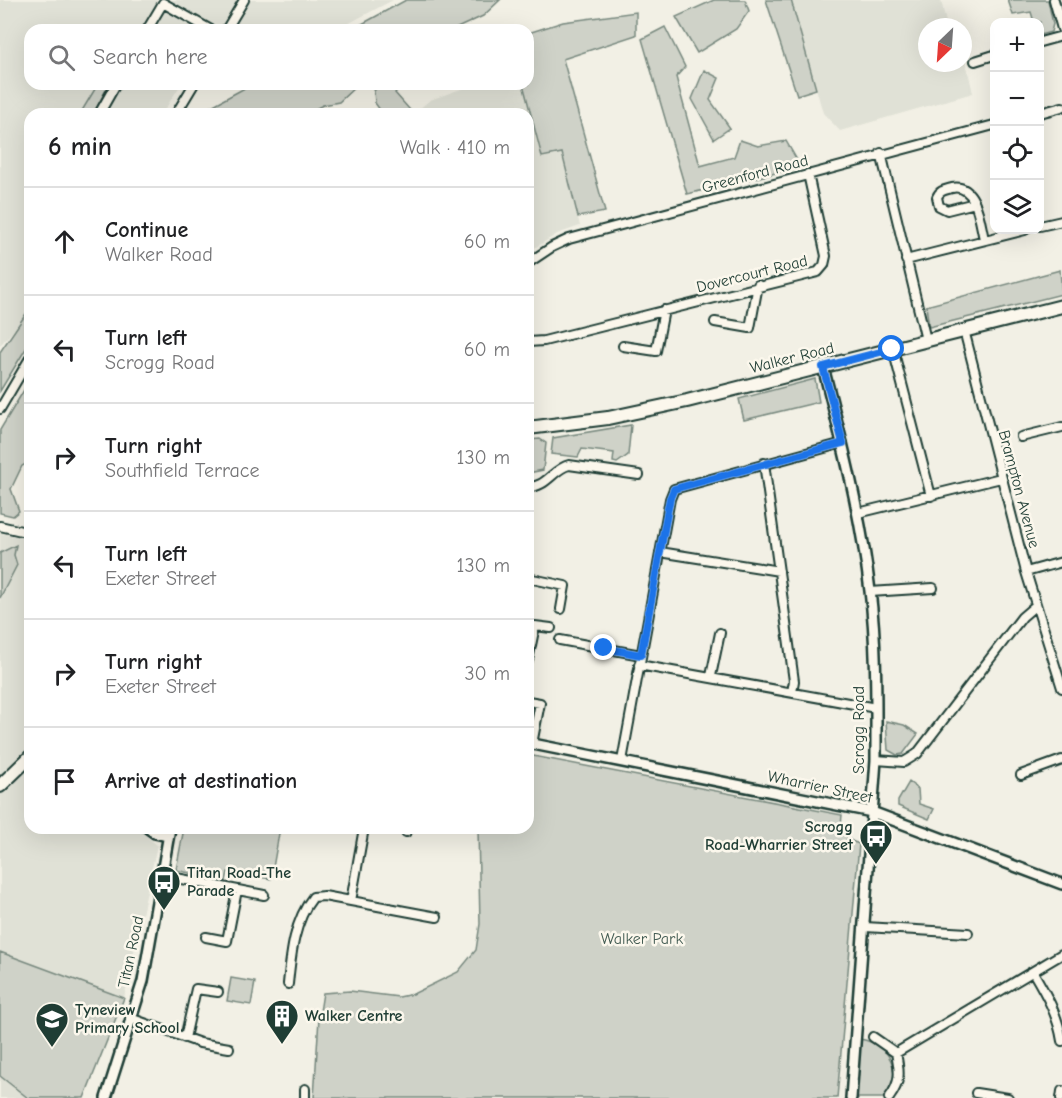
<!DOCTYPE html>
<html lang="en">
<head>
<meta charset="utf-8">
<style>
  body { margin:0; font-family:"Comic Neue",sans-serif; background:#f2f2f2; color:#202124 }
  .controls { position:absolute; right:18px; top:18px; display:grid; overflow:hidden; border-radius:12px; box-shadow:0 6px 24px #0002 }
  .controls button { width:54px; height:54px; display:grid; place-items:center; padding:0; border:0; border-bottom:2px solid #e0e0e0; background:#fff; color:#202124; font:30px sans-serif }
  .compass { position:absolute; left:918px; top:18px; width:54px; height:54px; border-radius:50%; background:#fff; box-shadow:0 6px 24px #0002; rotate:205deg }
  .stop { position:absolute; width:18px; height:18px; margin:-14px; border:4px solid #1a73e8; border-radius:50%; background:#fff }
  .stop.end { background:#1a73e8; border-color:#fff; box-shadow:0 2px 6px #0008 }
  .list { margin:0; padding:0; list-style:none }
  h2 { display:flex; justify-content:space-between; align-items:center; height:78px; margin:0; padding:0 24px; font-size:26px }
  h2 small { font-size:20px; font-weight:400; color:#757577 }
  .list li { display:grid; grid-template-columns:39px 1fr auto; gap:18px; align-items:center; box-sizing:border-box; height:108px; padding:0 24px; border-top:2px solid #e0e0e0 }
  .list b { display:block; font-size:22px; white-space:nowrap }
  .list p { margin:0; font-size:20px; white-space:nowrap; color:#757577 }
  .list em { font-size:20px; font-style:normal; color:#757577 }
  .icon { flex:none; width:33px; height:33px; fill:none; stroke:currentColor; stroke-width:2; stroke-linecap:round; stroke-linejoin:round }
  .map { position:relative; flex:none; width:1062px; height:1098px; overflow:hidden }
  .search { position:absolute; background:#fff; box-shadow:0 6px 24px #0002; left:24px; top:24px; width:510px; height:66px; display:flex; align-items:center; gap:15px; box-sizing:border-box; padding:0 21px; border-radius:18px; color:#757577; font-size:22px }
  .panel { position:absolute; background:#fff; box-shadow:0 6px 24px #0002; left:24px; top:108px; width:510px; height:726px; border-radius:18px }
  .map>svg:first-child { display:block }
</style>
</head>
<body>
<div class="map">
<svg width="1062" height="1098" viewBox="0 0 1062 1098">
  <rect width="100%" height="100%" fill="#f2f0e5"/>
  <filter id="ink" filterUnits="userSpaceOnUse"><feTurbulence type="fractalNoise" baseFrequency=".0167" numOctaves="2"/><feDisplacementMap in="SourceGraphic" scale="12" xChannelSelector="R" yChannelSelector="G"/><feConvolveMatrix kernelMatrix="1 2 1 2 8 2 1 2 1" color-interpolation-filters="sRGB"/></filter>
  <g filter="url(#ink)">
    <path fill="#e0e1d6" d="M0,0H393L336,30H30V84H181L162,114H30V313L0,345Z
      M791,0H941L947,27H927V63H963V50L973,93L840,131L823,113Z
      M475,84H523L541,157L562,152L580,226L557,234L528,252V114H413L430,100Z
      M0,533L30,539V828H136L157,845L124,998L84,1098H0Z"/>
    <path fill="#cfd2c8" stroke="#77887e" stroke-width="1.5" d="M406,0H500L483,16L453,30H351Z
      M714,0H745L749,11L736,29L697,53L676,17Z
      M766,0H791L816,89L797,95Z
      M1008,0H1048L1053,24L1051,32L1040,35V22H1034L1031,12L1013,15Z
      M636,12V35L563,59L605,212L578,217L562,153L542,157L523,84H528V33L563,22Z
      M665,27L685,67L676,77L700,166L734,157L740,140L758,146L786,141L801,167L687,194L642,39Z
      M704,70L719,78L710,100L730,128L714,139L692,99Z
      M98,84H109L93,114H80Z
      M252,84H358L339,102L323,105L305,114H197Z
      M380,84H402L395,93L410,110L404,114H383L375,103L374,91Z
      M1060,270L1062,294L929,327L926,306Z
      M30,308V342L0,391V352Z
      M815,379L819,402L744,420L739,399Z
      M30,380V462L22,466L11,489L19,511L13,516L0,513V430Z
      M631,425L628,455L617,463L613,462L614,453L582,449L578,457L551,454L553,438Z
      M540,439L546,443L543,470L528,473V440Z
      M16,545L14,555L17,565L0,598V553Z
      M886,721L904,725L918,734L903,754L897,755L888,750Z
      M528,755L842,815C840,831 843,839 859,844L837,1098H314L319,1018L323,993L350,991L399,997L413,994L458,972L476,950L480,924L478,828H528Z
      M909,782L918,789L919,804L934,809L929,819L898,806V801Z
      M184,828H280L271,879L228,872L226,881L176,870Z
      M0,952L124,998L84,1098H28L0,1076Z
      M231,978L255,982L251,1005L227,1001Z
      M860,1039C891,1045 904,1072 884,1098H857Z"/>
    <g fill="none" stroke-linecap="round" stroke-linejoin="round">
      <defs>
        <path id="minor" d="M1054,0L1062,29
          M147,30L163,3L211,30
          M226,30L244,0
          M1040,42L1062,36
          M975,61L994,55
          M1040,113L1062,107
          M99,114L116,84
          M176,114L194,84
          M881,153L926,340
          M975,203L947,210L939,206L937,197C940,190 945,190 952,188C977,183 980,223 984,239
          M1040,226L1062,221
          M906,260L1025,230
          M528,263L552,247L569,239L994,125
          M715,322L750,328L758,285
          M964,330L1026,572L1062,688
          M528,342L544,341L818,272L824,265L826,256L808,174
          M623,346L656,351L664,310
          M893,349L931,496
          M0,409L30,358
          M1021,437L1062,427
          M764,463L794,681L792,692
          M528,487C546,488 553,469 569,465L639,475
          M858,513L1001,478
          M0,526L30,533
          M660,552L779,571
          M1026,572L1062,562
          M528,578L565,586L561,609
          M870,592L933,588
          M560,640L641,655
          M528,660L535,626L551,628
          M639,665L876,708
          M711,676L720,633
          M528,701L540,703L532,744
          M876,760L904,762L917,754L1022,617L1036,605
          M622,761L670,499L674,489L843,443
          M1021,775L1062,760
          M406,832L407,828
          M161,875L264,895
          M351,901L364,828
          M865,927L968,933
          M206,937L227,941L237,890
          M1033,972C1046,994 1058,1015 1062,1041
          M288,984C291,954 294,921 313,897L324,896L437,917
          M130,1018L200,1043L229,1048
          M873,1037L896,1053C900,1072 901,1082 889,1098
          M185,1038L196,989L218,992
          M896,1053L1062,954
          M305,1089V1098
          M976,1093L1008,1098
          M1061,1098L1062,1091"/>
        <path id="tertiary" d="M823,367C842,441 861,515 870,591C877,646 876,704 876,760L851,1098
          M528,743L872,812L1062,884
          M148,828L155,833L168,836
          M106,1098L143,981L170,828"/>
        <path id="primary" d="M528,428L608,418L687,401L1062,306
          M0,786L30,757"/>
      </defs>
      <use href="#minor" stroke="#1f3d34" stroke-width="12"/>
      <use href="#tertiary" stroke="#1f3d34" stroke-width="14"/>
      <use href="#primary" stroke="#1f3d34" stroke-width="16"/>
      <use href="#minor" stroke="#fbf7ec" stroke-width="8"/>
      <use href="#tertiary" stroke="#fbf7ec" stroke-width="9"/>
      <use href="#primary" stroke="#fbf7ec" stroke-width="12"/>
    </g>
  </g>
  <g fill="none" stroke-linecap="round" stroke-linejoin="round" filter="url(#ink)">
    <path stroke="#1a73e8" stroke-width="8" d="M604,648L641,655L670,498L674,489L843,443L823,367L892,349"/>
  </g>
  <defs>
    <symbol id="bus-pin" viewBox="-11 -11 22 30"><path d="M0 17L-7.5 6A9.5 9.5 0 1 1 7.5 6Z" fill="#1f3d34" stroke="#fbf7ec"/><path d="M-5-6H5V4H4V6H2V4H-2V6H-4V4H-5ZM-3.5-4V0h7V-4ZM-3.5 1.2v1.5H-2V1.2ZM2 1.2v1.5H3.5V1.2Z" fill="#fff"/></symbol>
    <symbol id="building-pin" viewBox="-11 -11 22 30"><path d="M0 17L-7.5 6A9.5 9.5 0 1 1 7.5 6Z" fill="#1f3d34" stroke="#fbf7ec"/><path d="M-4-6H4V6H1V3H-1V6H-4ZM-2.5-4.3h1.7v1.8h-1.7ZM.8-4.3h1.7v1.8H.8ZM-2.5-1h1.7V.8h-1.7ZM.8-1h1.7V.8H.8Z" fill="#fff"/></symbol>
    <symbol id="school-pin" viewBox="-11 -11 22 30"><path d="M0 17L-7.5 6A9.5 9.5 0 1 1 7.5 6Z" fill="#1f3d34" stroke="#fbf7ec"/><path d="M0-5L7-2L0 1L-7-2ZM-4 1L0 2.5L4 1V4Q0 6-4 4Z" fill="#fff"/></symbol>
  </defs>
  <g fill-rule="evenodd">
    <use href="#bus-pin" x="857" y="817" width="38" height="52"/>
    <use href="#bus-pin" x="145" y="863" width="38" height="52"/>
    <use href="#building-pin" x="263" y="997" width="38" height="52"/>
    <use href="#school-pin" x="33" y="1000" width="38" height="52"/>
  </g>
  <g text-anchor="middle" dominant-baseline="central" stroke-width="5" stroke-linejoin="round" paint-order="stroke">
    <g font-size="16" fill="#1f3d34" stroke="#fbf7ec">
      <text transform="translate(755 174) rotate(-15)">Greenford Road</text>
      <text transform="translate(752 274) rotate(-14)">Dovercourt Road</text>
      <text transform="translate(792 358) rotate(-14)">Walker Road</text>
      <text transform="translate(1019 489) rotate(75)">Brampton Avenue</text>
      <text transform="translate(859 730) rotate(-90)">Scrogg Road</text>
      <text transform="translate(820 787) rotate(12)">Wharrier Street</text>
      <text transform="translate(131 952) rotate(-78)">Titan Road</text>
    </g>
    <g font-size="16" font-weight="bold" fill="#1f3d34" stroke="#fbf7ec" text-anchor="start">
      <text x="853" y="827" text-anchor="end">Scrogg<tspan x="853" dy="18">Road-Wharrier Street</tspan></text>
      <text x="187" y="873">Titan Road-The<tspan x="187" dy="18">Parade</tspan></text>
      <text x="75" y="1010">Tyneview<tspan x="75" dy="18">Primary School</tspan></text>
      <text x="305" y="1016">Walker Centre</text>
    </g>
    <g font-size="16" fill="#425b52" stroke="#fbf7ec">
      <text x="642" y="939">Walker Park</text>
    </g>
  </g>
</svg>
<div class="controls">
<button>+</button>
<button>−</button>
<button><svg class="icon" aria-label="locate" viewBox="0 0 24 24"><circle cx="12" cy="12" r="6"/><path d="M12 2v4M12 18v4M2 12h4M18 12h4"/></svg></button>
<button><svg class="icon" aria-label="layers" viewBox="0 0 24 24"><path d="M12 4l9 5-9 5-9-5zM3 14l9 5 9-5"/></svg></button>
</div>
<svg class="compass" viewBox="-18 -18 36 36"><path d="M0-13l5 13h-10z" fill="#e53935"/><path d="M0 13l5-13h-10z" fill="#757577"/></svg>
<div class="stop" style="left:892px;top:349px"></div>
<div class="stop end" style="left:604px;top:648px"></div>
<div class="search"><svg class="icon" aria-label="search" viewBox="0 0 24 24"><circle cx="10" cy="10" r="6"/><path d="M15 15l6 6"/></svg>Search here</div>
<section class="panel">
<h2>6 min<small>Walk · 410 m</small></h2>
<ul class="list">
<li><svg class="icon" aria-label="ahead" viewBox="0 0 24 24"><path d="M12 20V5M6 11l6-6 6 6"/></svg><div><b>Continue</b><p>Walker Road</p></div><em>60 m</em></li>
<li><svg class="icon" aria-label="left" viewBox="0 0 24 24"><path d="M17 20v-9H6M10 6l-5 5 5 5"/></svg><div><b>Turn left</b><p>Scrogg Road</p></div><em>60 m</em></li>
<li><svg class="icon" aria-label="right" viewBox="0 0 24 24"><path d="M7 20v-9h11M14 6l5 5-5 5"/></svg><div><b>Turn right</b><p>Southfield Terrace</p></div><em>130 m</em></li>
<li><svg class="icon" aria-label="left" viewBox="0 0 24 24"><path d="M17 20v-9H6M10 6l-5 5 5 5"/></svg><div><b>Turn left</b><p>Exeter Street</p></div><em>130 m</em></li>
<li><svg class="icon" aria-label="right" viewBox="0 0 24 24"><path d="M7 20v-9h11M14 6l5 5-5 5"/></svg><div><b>Turn right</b><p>Exeter Street</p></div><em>30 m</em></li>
<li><svg class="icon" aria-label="arrive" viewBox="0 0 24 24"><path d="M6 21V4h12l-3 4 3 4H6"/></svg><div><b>Arrive at destination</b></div></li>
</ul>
</section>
</div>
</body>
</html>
